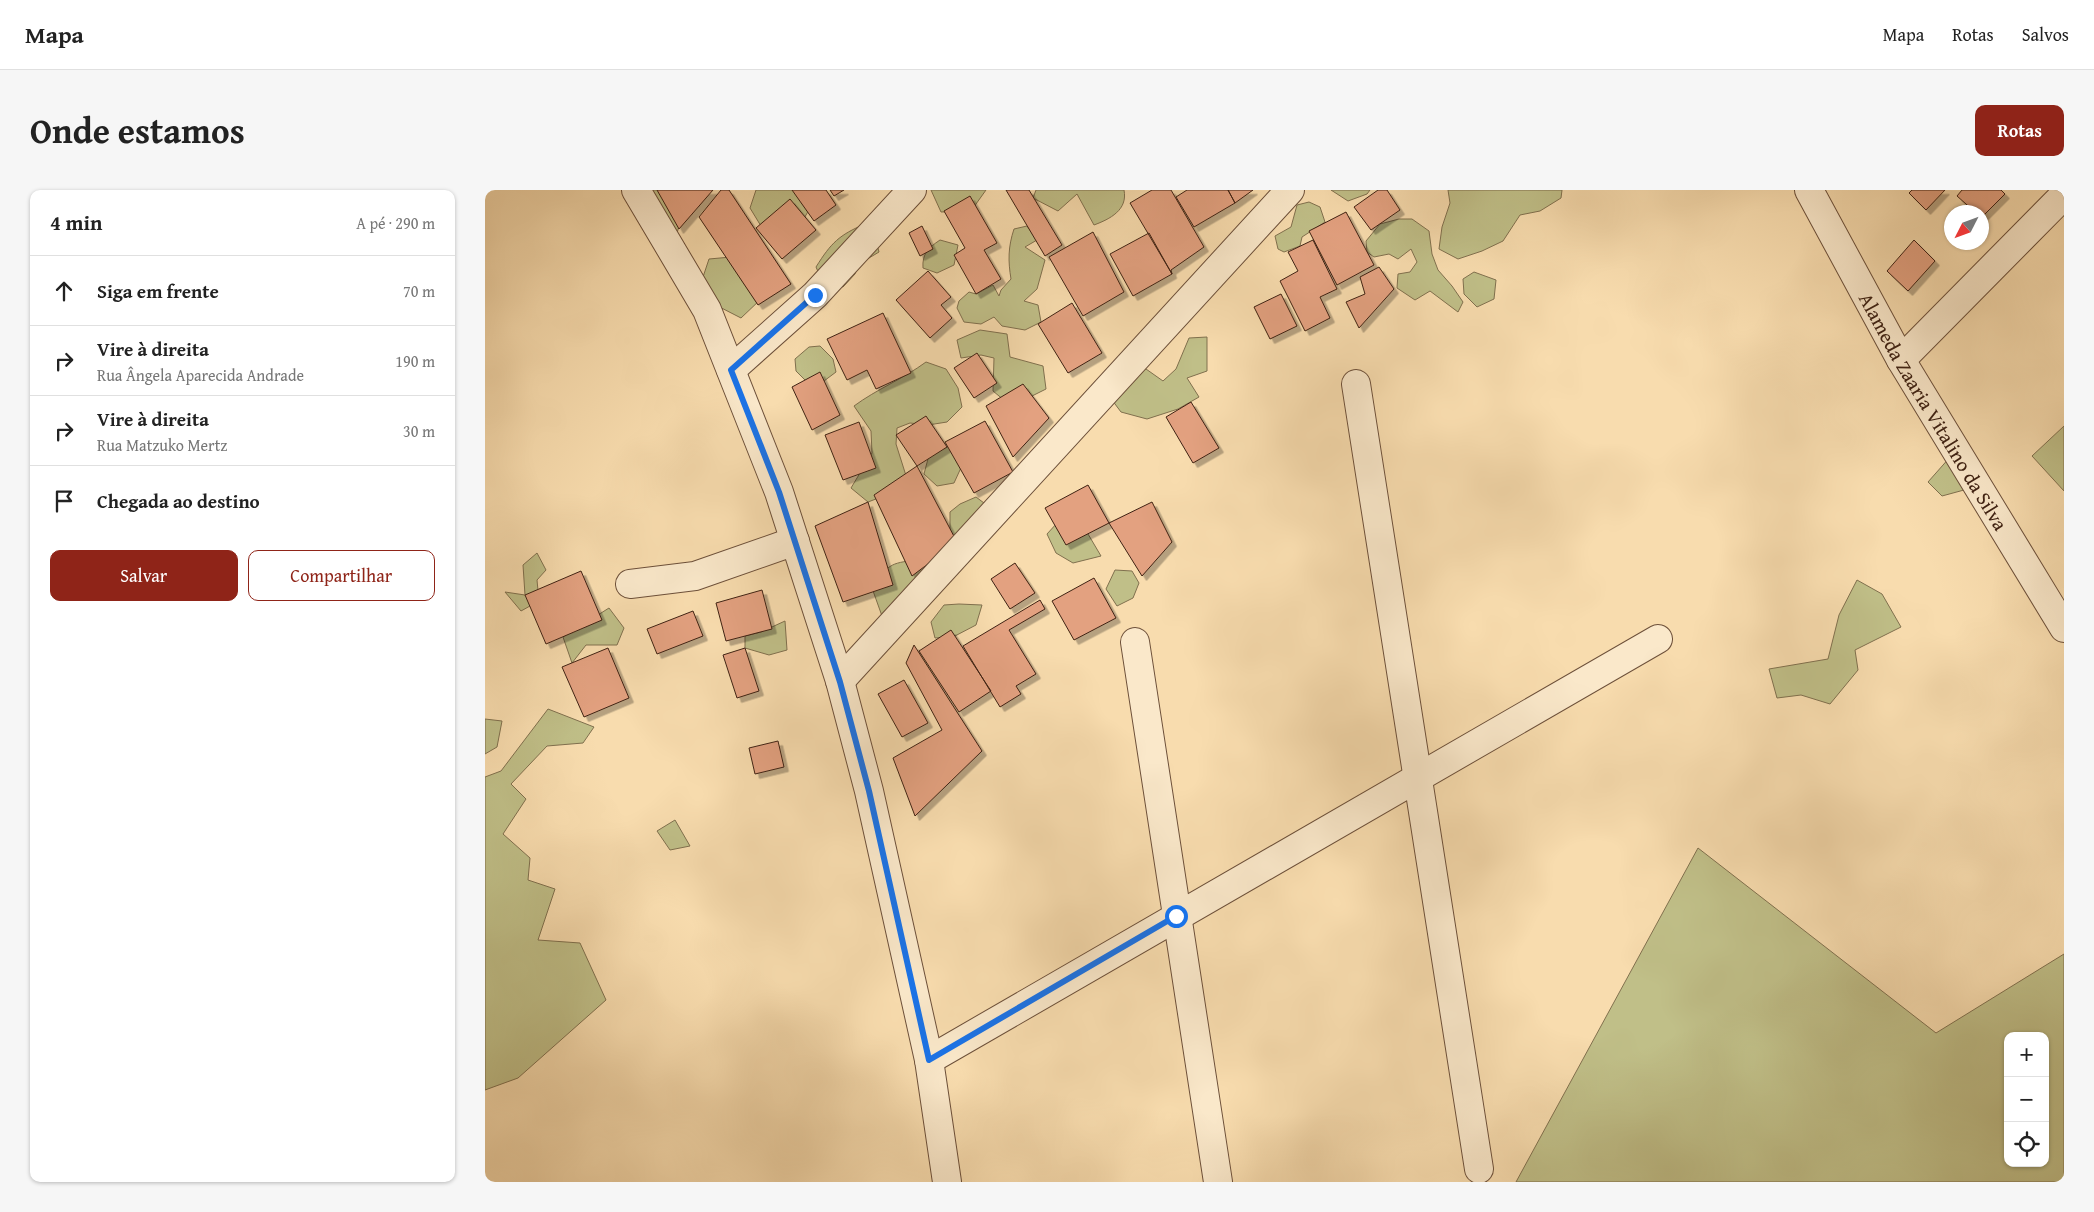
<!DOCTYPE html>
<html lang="pt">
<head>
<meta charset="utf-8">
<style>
  body { margin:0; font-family:"Gentium Book Plus",serif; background:#f6f6f6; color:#222 }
  .controls { position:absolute; right:15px; bottom:15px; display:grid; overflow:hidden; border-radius:10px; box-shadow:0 1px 4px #0004 }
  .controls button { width:45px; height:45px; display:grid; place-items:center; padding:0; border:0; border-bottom:1px solid #e0e0e0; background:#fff; color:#222; font:25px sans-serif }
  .compass { position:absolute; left:1459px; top:15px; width:45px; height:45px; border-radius:50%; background:#fff; box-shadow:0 1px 4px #0004; rotate:228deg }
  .stop { position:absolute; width:15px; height:15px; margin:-11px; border:4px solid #1a73e8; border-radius:50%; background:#fff }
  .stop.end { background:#1a73e8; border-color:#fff; box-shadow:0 1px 5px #0008 }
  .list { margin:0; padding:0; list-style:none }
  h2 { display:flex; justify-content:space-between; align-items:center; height:65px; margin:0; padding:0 20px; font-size:21px }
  h2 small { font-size:16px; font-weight:400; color:#767676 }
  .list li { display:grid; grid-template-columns:32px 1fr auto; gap:15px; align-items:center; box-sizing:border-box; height:70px; padding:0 20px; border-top:1px solid #e0e0e0 }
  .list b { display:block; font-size:19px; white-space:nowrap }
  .list p { margin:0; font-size:16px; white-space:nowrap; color:#767676 }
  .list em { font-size:16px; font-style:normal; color:#767676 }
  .actions { display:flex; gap:10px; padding:15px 20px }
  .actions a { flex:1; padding:11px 0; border:1px solid #8f2418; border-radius:10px; text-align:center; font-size:18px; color:#8f2418 }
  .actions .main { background:#8f2418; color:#fff }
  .icon { flex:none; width:28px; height:28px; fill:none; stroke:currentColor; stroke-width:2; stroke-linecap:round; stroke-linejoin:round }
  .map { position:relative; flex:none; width:1579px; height:992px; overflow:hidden; border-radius:10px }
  header { display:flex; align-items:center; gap:30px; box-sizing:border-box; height:70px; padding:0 25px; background:#fff; border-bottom:1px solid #e0e0e0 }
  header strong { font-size:24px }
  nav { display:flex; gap:28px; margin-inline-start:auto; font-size:18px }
  .intro { display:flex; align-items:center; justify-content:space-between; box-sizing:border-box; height:120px; padding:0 30px }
  h1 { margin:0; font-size:35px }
  .button { padding:12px 22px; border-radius:10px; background:#8f2418; color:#fff; font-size:18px; font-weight:700 }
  main { display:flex; gap:30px; padding:0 30px }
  aside { flex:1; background:#fff; border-radius:10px; box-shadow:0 1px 4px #0004 }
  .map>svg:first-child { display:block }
</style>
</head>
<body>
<header>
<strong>Mapa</strong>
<nav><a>Mapa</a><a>Rotas</a><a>Salvos</a></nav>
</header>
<div class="intro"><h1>Onde estamos</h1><a class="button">Rotas</a></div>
<main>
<aside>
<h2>4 min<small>A pé · 290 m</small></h2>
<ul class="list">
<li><svg class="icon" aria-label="ahead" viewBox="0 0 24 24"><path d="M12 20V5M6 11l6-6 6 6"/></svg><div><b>Siga em frente</b></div><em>70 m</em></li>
<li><svg class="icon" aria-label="right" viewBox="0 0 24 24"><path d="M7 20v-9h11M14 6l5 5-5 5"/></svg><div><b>Vire à direita</b><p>Rua Ângela Aparecida Andrade</p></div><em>190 m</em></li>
<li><svg class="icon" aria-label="right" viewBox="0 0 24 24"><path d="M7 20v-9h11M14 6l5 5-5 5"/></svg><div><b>Vire à direita</b><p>Rua Matzuko Mertz</p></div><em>30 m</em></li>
<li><svg class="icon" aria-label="arrive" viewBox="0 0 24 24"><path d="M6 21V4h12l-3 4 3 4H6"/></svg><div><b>Chegada ao destino</b></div></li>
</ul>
<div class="actions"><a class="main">Salvar</a><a>Compartilhar</a></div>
</aside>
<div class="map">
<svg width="1579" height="992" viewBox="0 0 1579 992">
  <defs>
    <filter id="shadow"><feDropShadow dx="4.5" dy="4.5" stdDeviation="0" flood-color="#0004"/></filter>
  </defs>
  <rect width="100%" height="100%" fill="#f8dcae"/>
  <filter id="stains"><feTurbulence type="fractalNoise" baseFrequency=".004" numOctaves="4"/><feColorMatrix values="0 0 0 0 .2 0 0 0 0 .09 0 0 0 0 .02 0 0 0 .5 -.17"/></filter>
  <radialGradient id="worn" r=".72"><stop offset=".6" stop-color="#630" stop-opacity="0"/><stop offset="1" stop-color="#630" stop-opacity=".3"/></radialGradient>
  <path fill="#c0bf88" stroke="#80704e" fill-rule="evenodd" d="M161,0H192L196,30L191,46L172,8Z
    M271,0H323L328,13L314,37L279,41L265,18Z
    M446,0H501L486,21L456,22Z
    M551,0H639C643,20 625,29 609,35L592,4L573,21L548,8Z
    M846,0H885L882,4L863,11Z
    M963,0H1077L1076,8L1055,21L1035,25L1018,51L997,61L973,69L954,59L957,37L965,13Z
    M824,12L835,17L840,32L817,47L815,56L799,62L793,59L790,46L806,37L812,15Z
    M914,29H927L944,41L947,64L953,80L967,96L978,112L973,122L945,101L930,110L912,98L913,84L925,82L932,72L926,59L913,69L904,64L889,67L882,62L881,51L895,34Z
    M380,34L389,43L394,62L374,74L370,84L358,97L338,93L331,77C346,53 354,45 380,34Z
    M542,36L552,50L540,57L560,70L552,99L539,111L553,115L556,132L540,140L517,136L509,127L496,134L479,132L472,118L474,111L484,102L491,104L508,95L514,106L516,100L526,89C523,71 523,57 529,39Z
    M455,50L473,55L469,75L452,83L438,78C437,64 443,58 455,50Z
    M246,67L276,109L256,128L219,109L218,87L224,69Z
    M989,82L1011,90L1009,109L992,117L979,104L978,89Z
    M495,140L522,144L525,167L558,176L561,199L541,209L520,211L508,201L509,168L496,165L476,168L472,150Z
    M722,147V181L702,188L714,207L693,219L662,229L636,222L621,202L639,167L661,179L678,191L691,179L704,148Z
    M335,156L348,169L351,182L339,191L323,193L311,181L310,169L324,157Z
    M441,172L461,179L473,198L477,217L462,232L443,235L425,233L412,238L411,254L423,292L404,304L383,312L366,298L387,263L386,241L369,216C392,199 418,189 441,172Z
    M1579,236V301L1547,266Z
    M462,257L475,261L480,269L469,293L452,296L439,284L444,265Z
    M1466,266L1479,300L1457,306L1443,292Z
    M491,307L503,316L479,350L465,344V322L475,314Z
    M573,332L603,344L616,366L588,373L571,363L562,344Z
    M52,363L61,380L52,390L54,411L36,421L20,402L40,405L38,375Z
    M432,370L444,382L397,426L387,398C403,375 404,373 432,370Z
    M630,380L647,381L654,393L648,408L632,416L621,399Z
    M1372,390L1397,404L1416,437L1370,460L1373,480L1345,514L1316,505L1292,508L1284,479L1343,469L1354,425Z
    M474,414L497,415L491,435L468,447L450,448L446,432L459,415Z
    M124,418L139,438L132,455H101L87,473L78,447Z
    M300,431L302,460L284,465L260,458V446L276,442Z
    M63,519L109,537L98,553L62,556L26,594L41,609L18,644L45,668L43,690L70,699L53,750L95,753L121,810L33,888L0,900V587L16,581Z
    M0,529L17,531L12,557L0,564Z
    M190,630L205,656L185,660L172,641Z
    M1213,658L1451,843L1579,764V992H1031ZM1523,846H1560V973H1523Z"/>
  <path fill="#e3a180" stroke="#3f2213" filter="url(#shadow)" d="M172,0H228L194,39Z
    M236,0H244L306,94L273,115L214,27Z
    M307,0H341L351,15L329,31Z
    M345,0H359L349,6Z
    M521,0H544L577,55L560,66Z
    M667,0H686L719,57L686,80L687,84L645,13Z
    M702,0H743L750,13L709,37L691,7Z
    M743,0H768L750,13Z
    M893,0H902L915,20L886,40L869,17Z
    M1427,0H1460L1441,20L1424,3Z
    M1477,0H1516L1520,4L1496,28V22H1490L1472,6Z
    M485,6L512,53L499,60L516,89L491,104L469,65L480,58L459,21Z
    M305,9L331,40L297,69L271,38Z
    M861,22L889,75L852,95L824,41Z
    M437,36L448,59L435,66L424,43Z
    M608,42L639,102L598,126L564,67Z
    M664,43L687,84L648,106L625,64Z
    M828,50L852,99L835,107L845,128L820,141L795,91L813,81L803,62Z
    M1429,50L1450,71L1423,101L1402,81Z
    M894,77L909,99L874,138L861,112L880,104L875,87Z
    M443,81L466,107L456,115L467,128L445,148L411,110Z
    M796,104L812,136L785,149L769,117Z
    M587,113L617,163L583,183L553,134Z
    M398,123L426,183L391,199L382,180L362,190L342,149Z
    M492,163L512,193L489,208L469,178Z
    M335,182L355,225L327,240L307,197Z
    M538,194L564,228L528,267L501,216Z
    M706,212L734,258L708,273L681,227Z
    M441,226L462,257L432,276L411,245Z
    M500,231L528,282L489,303L460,252Z
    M374,232L391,278L358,290L340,245Z
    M432,276L472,352L427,386L389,305Z
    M603,295L624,333L581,355L560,318Z
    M383,312L408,395L358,412L330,336Z
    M667,312L687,352L657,386L624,333Z
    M530,373L550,403L525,419L506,389Z
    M96,381L117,430L61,454L40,405Z
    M609,388L631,428L589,450L567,411Z
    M277,400L287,439L241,451L231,413Z
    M555,410L560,419L524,440L551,484L531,496L536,504L515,517L478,456Z
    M208,421L218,446L172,464L162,439Z
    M466,440L506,501L474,522L434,461Z
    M429,455L497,561L430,626L408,568L457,540L421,473Z
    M123,458L144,508L99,527L77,477Z
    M260,458L274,501L252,508L238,465Z
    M419,490L443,533L417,547L393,504Z
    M293,551L299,577L270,584L264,558Z"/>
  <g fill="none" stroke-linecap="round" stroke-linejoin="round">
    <defs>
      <g id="minor">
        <path id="s1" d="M1324,0L1416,170L1579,438"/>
        <path d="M1416,170L1579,5"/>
        <path d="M246,180L330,105L427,0"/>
        <path d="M871,194L994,979"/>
        <path d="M145,394L210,386L310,351"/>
        <path d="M650,452L733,992"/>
        <path d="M355,491L805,0"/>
        <path d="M444,870L1173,449"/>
      </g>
      <path id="tertiary" d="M151,0L222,120L294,302L355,491L384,601L444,870L462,992"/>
    </defs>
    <use href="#minor" stroke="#6d503a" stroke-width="30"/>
    <use href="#tertiary" stroke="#6d503a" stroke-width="30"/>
    <use href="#minor" stroke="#fae8ca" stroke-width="28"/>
    <use href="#tertiary" stroke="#fae8ca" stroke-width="28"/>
  </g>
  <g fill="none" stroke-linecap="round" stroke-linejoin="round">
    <path stroke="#1a73e8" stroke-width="6" d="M330,105L246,180L294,302L355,492L384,601L444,870L691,726"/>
  </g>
  <g text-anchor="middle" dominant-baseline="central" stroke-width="4" stroke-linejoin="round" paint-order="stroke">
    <g font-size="20" fill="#3f2213" stroke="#fae8ca">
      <text stroke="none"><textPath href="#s1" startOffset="254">Alameda Zaaria Vitalino da Silva</textPath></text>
    </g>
  </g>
  <rect width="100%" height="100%" filter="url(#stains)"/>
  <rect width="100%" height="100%" fill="url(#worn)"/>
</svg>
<div class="controls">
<button>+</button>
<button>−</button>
<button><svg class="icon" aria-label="locate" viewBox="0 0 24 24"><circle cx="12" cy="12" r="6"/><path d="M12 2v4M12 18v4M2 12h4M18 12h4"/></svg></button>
</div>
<svg class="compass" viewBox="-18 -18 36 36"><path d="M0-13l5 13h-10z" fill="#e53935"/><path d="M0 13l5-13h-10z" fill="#767676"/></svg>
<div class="stop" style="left:691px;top:726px"></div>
<div class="stop end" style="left:330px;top:105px"></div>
</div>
</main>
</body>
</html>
